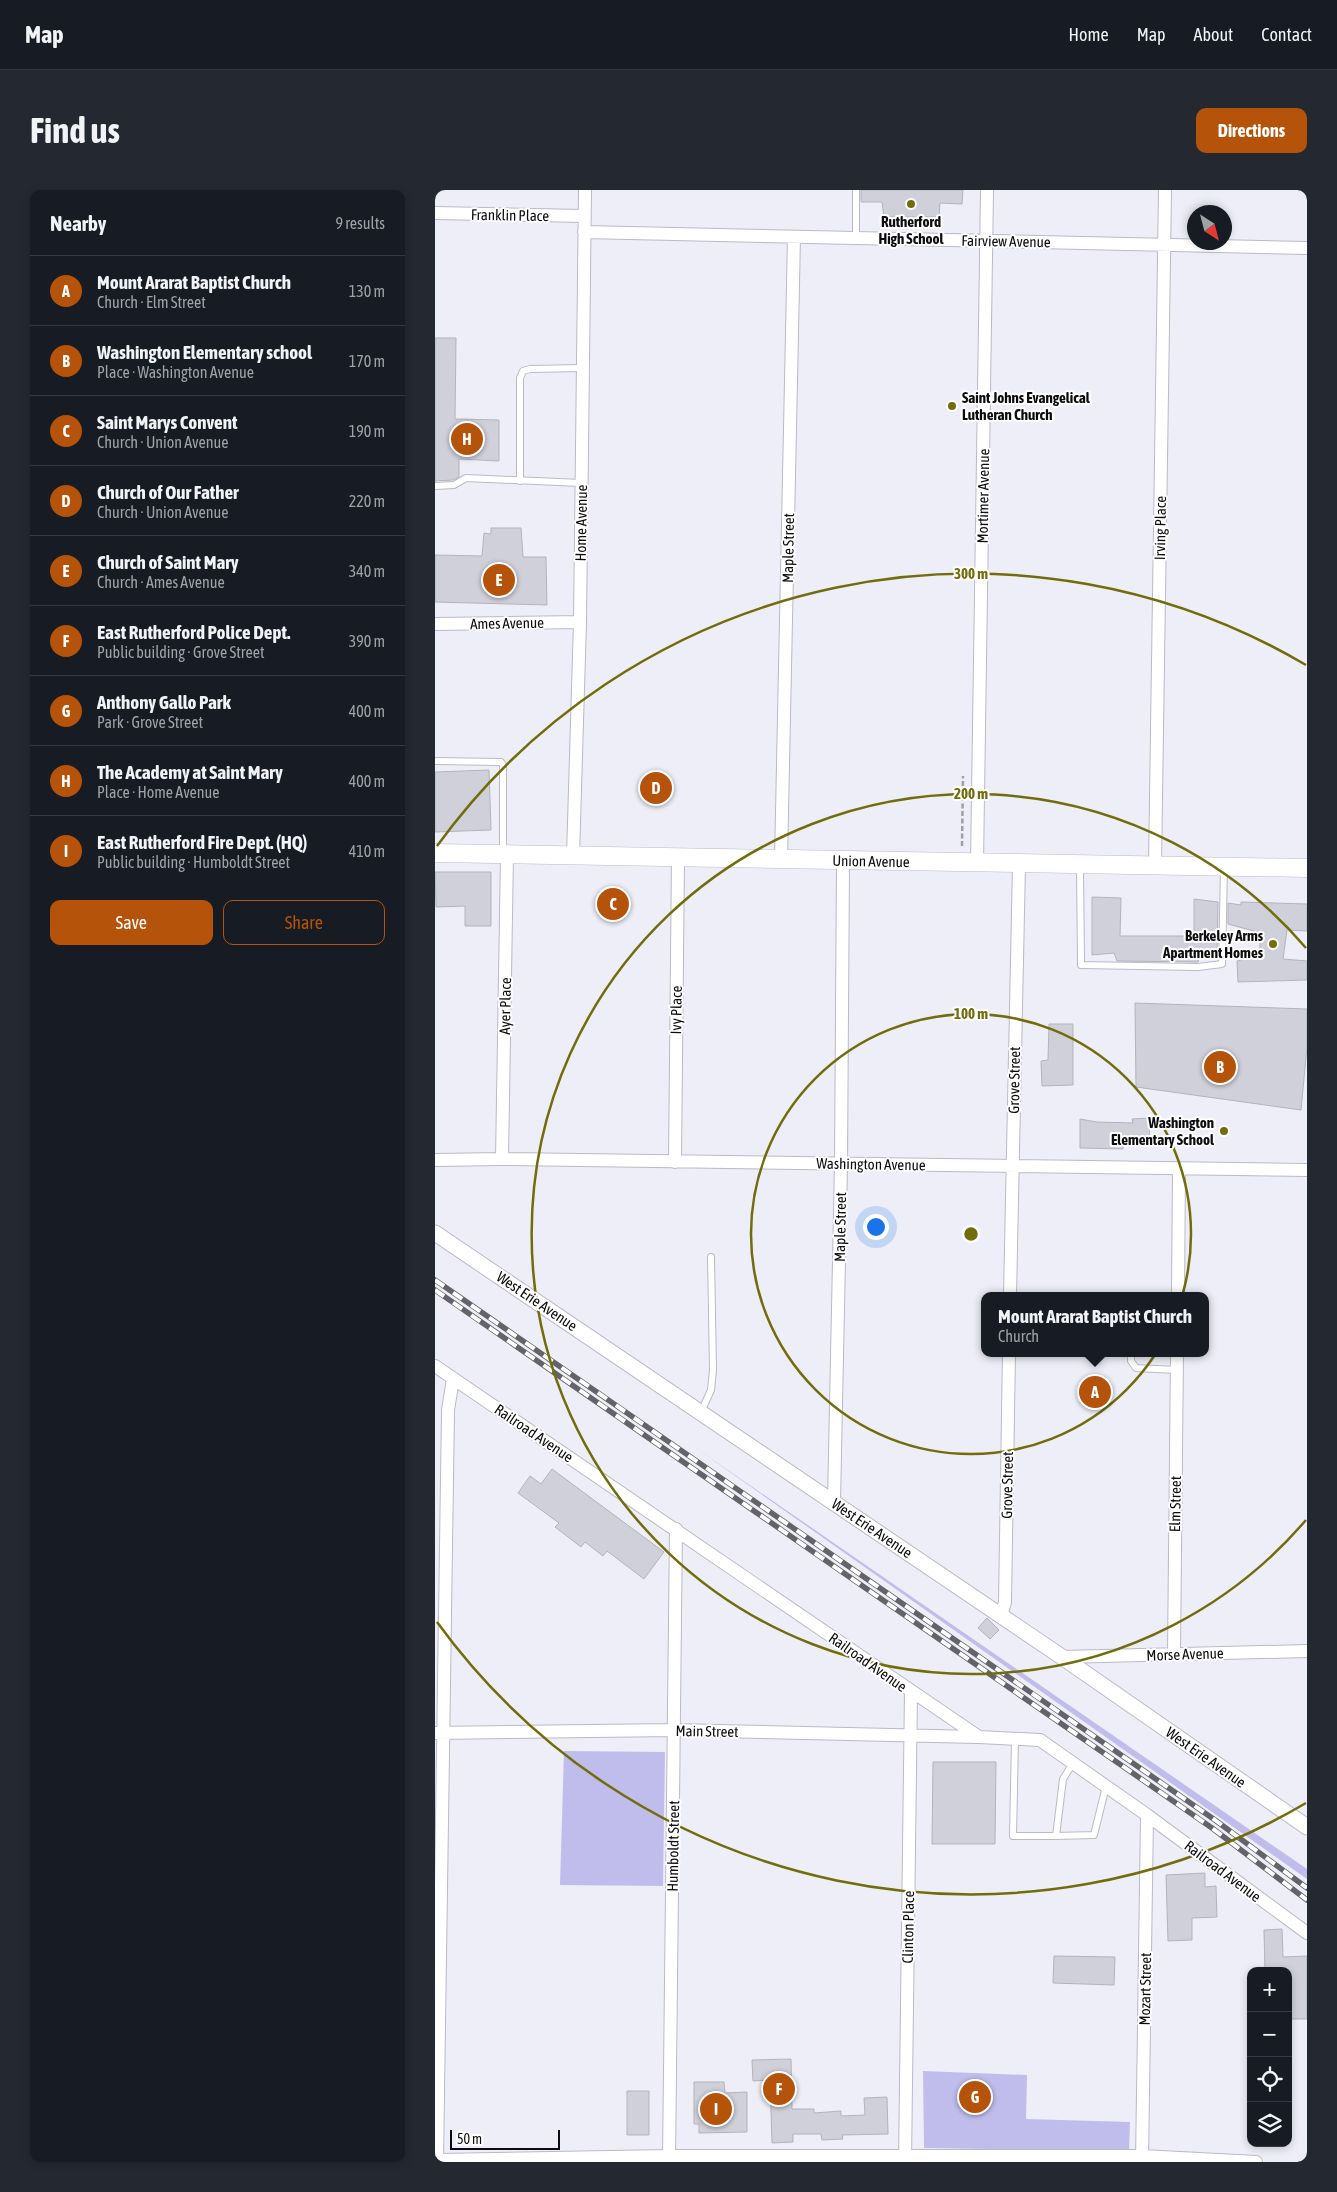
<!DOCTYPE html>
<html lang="en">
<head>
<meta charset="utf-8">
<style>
  body { margin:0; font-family:"Asap Condensed",sans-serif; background:#242831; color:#f1f3f6 }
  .controls { position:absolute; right:15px; bottom:15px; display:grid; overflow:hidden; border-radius:10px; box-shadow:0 2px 8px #0003 }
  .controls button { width:45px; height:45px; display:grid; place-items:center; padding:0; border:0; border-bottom:1px solid #363941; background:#171b24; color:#f1f3f6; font:25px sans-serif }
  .compass { position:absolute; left:752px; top:15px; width:45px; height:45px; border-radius:50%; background:#171b24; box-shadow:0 2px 8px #0003; rotate:144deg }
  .scale { position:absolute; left:15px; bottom:12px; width:110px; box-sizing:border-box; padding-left:5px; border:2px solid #0c0c10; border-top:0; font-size:14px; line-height:18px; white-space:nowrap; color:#0c0c10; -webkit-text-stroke:4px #fff; paint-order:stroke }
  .you { position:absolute; left:440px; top:1036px; width:18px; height:18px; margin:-12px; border:4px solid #fff; border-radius:50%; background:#1a73e8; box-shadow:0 0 0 8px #1a73e833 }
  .badge { display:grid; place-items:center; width:32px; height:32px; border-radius:50%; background:#b45309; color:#fff; font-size:16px; font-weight:700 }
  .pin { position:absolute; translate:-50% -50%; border:2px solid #fff; box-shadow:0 1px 5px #0006 }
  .popup { position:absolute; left:546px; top:1102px; width:228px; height:65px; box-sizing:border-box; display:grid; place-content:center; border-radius:10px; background:#171b24; filter:drop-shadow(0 1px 4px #0005); font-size:16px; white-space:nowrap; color:#9ea1a6 }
  .popup b { font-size:19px; color:#f1f3f6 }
  .popup::after { content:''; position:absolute; left:50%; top:100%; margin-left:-10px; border:10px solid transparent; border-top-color:#171b24 }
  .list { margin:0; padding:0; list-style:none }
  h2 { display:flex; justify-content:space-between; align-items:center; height:65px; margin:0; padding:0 20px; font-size:21px }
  h2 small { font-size:16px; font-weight:400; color:#9ea1a6 }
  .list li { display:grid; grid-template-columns:32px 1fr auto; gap:15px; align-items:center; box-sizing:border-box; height:70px; padding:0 20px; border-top:1px solid #363941 }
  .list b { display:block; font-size:19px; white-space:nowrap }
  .list p { margin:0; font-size:16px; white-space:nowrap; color:#9ea1a6 }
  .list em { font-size:16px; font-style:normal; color:#9ea1a6 }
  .actions { display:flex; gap:10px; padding:15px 20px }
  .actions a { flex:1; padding:11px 0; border:1px solid #b45309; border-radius:10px; text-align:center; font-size:18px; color:#b45309 }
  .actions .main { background:#b45309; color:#fff }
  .icon { flex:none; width:28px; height:28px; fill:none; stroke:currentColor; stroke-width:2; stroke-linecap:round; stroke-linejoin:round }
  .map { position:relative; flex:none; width:872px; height:1972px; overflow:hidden; border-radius:10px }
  header { display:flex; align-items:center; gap:30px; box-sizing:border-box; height:70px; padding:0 25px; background:#171b24; border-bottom:1px solid #363941 }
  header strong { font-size:24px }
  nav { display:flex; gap:28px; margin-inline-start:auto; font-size:18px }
  .intro { display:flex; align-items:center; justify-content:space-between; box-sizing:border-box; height:120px; padding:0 30px }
  h1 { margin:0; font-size:35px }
  .button { padding:12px 22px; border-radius:10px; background:#b45309; color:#fff; font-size:18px; font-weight:700 }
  main { display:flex; gap:30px; padding:0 30px }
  aside { flex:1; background:#171b24; border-radius:10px; box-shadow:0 2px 8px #0003 }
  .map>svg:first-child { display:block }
</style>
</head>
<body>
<header>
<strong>Map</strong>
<nav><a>Home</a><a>Map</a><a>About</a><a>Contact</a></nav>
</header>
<div class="intro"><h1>Find us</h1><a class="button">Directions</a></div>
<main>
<aside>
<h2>Nearby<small>9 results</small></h2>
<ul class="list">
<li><span class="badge">A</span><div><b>Mount Ararat Baptist Church</b><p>Church · Elm Street</p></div><em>130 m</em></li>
<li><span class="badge">B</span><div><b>Washington Elementary school</b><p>Place · Washington Avenue</p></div><em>170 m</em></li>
<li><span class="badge">C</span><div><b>Saint Marys Convent</b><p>Church · Union Avenue</p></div><em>190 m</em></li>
<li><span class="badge">D</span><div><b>Church of Our Father</b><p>Church · Union Avenue</p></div><em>220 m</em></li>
<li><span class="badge">E</span><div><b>Church of Saint Mary</b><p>Church · Ames Avenue</p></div><em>340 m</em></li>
<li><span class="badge">F</span><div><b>East Rutherford Police Dept.</b><p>Public building · Grove Street</p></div><em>390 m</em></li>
<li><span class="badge">G</span><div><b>Anthony Gallo Park</b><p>Park · Grove Street</p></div><em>400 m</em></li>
<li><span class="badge">H</span><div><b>The Academy at Saint Mary</b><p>Place · Home Avenue</p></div><em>400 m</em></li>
<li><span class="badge">I</span><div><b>East Rutherford Fire Dept. (HQ)</b><p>Public building · Humboldt Street</p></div><em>410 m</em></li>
</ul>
<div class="actions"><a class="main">Save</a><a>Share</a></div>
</aside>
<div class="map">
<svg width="872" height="1972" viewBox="0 0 872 1972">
  <rect width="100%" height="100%" fill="#eeeef8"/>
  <path fill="#c0bdec" d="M258,1256L872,1679V1689Z
    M129,1561L230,1562L228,1696L125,1695Z
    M488,1881L592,1885L591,1929L695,1932L694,1961L489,1958Z"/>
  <path fill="#d0d0db" stroke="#b3b3bd" d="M426,0H528L527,14L505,13L504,27H449L447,12H426Z
    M0,148H21L20,229L64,230V271L24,269V287L18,290L0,291Z
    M56,338H86L88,367H111L112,415L0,412V365L47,366L49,343L56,344Z
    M54,580L56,640L0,642V582Z
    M0,682H56V736H30V716L1,717Z
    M657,707L686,708L685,746H759V709L783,712L782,765L765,766L763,772L682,771L679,763L657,765Z
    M806,712L872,714V741L852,740L848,769L872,771V790L803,792L802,771L824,765L826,743L793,734V713L806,715Z
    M700,813L872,819V857L866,920L701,897Z
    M614,834H638V895L607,896L606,871L613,870Z
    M715,928L714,954H688V959L645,958V929L662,932L698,933L697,929Z
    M117,1279L229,1362L209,1389L172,1361L168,1366L150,1352L146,1357L120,1337L124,1333L83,1303L95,1286L106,1294Z
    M552,1428L564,1440L555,1449L543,1438Z
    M498,1572H561L560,1654H497Z
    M770,1683V1697L781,1696L782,1727L757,1728V1750L733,1751L731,1685Z
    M847,1739L848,1767L872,1766V1829H853V1781H830L829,1740Z
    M619,1766L680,1767L679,1795L618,1793Z
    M356,1869L357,1919H379V1923L406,1921V1926L430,1925L429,1908L452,1907L453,1944L407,1945L408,1949L387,1950L386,1944H358V1952L337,1953L335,1890L318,1891L317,1870Z
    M259,1892H289L290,1903L312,1902V1942L264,1943V1934H259Z
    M192,1901H214V1945H192Z"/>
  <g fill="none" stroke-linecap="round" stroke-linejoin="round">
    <defs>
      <path id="service" d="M421,0V48
        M85,291V188L88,181L95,179L148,178
        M0,296L19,295L31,288L146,293
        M0,571L66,572L68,575V663
        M645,675L646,775L763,777L787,774L789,678
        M696,1163V1171L701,1178L742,1180
        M266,1222L276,1200L278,1180L276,1067
        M580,1549L578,1646H621L628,1589L638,1573
        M621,1646L659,1645L671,1596"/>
      <path id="minor" d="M0,23L150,26
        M149,42L872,58
        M0,434L145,432
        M138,666L145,432L150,0
        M346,670L359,47
        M542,673L552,0
        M720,676L730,0
        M67,969L72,664
        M0,970L67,969L872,980
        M240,972L243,668
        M575,1106L584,674
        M743,1106L744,978
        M0,1176L544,1547L605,1550L712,1625L872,1743
        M399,1312L406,974L408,671
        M566,1426L570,1412L574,1163
        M739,1464L742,1163
        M627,1467L872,1461
        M0,1543L239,1540L542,1547
        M2,1970L234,1966H707L821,1972
        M2,1972L13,1220L18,1189
        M234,1972L241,1339
        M470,1972L476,1501
        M707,1972L712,1625"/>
      <path id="tertiary" d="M0,1043L627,1467L872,1637"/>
      <path id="secondary" d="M0,663L872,678"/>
    </defs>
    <use href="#service" stroke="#bbbac5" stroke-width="8"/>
    <use href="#minor" stroke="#bbbac5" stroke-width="14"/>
    <use href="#tertiary" stroke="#bbbac5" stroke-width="17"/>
    <use href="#secondary" stroke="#bbbac5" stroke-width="19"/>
    <path stroke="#9f9fa7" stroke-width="2.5" stroke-dasharray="5 2.5" stroke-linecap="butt" d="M527,656L528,586"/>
    <use href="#service" stroke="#fff" stroke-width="6"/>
    <use href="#minor" stroke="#fff" stroke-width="12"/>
    <use href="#tertiary" stroke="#fff" stroke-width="15"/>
    <use href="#secondary" stroke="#fff" stroke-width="18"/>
    <defs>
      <path id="rail" d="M0,1090L780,1630L872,1698
        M0,1100L777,1638L872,1710"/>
    </defs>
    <use href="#rail" stroke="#636369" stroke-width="5.5"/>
    <use href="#rail" stroke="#fff" stroke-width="4" stroke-dasharray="11" stroke-linecap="butt"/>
  </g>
  <g fill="none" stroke="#716d0b" stroke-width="2.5">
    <circle cx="536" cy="1044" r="220"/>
    <path d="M871 1330A440 440 0 1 1 871 758"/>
    <path d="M871 1613A660 660 0 0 1 2 1432M2 656A660 660 0 0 1 871 475"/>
  </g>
  <g fill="#716d0b" stroke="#fff" stroke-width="2">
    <circle cx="476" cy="14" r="5"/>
    <circle cx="517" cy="216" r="5"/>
    <circle cx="838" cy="754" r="5"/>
    <circle cx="789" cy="941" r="5"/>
  </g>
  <g text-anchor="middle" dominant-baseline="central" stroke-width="4" stroke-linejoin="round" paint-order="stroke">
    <g font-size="15" fill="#0c0c10" stroke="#fff">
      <text transform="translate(75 25) rotate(1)">Franklin Place</text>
      <text transform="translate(571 51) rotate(1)">Fairview Avenue</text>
      <text transform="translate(548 306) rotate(-89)">Mortimer Avenue</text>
      <text transform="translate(146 333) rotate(-89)">Home Avenue</text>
      <text transform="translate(725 338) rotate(-89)">Irving Place</text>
      <text transform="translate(353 358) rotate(-89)">Maple Street</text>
      <text transform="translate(72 433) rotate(-1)">Ames Avenue</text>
      <text transform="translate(436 671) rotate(1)">Union Avenue</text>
      <text transform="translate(70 816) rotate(-89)">Ayer Place</text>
      <text transform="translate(241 820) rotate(-89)">Ivy Place</text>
      <text transform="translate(579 890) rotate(-89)">Grove Street</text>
      <text transform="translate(436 974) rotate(1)">Washington Avenue</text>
      <text transform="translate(405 1037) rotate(-89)">Maple Street</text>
      <text transform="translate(102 1111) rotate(34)">West Erie Avenue</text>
      <text transform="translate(99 1243) rotate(34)">Railroad Avenue</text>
      <text transform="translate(572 1295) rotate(-89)">Grove Street</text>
      <text transform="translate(740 1314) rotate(-89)">Elm Street</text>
      <text transform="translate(437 1338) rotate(34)">West Erie Avenue</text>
      <text transform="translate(750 1464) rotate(-2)">Morse Avenue</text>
      <text transform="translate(433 1472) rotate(35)">Railroad Avenue</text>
      <text transform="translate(272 1541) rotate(1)">Main Street</text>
      <text transform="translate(771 1567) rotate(35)">West Erie Avenue</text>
      <text transform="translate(238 1656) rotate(-89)">Humboldt Street</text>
      <text transform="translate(788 1681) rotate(37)">Railroad Avenue</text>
      <text transform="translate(473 1737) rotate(-89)">Clinton Place</text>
      <text transform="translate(710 1799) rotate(-89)">Mozart Street</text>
    </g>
    <g font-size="15" font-weight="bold" fill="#0c0c10" stroke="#fff" text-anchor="end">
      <text x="476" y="31" text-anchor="middle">Rutherford<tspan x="476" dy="17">High School</tspan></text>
      <text x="527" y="207" text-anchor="start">Saint Johns Evangelical<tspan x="527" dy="17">Lutheran Church</tspan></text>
      <text x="828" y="745">Berkeley Arms<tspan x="828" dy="17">Apartment Homes</tspan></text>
      <text x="779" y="932">Washington<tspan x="779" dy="17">Elementary School</tspan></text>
    </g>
  </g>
  <circle cx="536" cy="1044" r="8" fill="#716d0b" stroke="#fff" stroke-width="2.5"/>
  <g font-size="15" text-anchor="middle" font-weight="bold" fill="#716d0b" stroke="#fff" stroke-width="4" stroke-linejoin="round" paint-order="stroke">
    <text x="536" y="389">300 m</text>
    <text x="536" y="609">200 m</text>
    <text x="536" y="829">100 m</text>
  </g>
</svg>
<div class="controls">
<button>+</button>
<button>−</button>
<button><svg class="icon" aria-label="locate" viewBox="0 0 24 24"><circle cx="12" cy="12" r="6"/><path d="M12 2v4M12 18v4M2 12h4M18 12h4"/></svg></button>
<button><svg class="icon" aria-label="layers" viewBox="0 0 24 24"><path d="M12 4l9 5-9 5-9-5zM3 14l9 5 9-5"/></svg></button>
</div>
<svg class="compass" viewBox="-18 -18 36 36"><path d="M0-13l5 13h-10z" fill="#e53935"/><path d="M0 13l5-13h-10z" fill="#9ea1a6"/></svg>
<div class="scale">50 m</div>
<div class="you"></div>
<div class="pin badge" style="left:660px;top:1202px">A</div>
<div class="popup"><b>Mount Ararat Baptist Church</b>Church</div>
<div class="pin badge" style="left:785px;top:877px">B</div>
<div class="pin badge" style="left:178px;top:714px">C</div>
<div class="pin badge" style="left:221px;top:598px">D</div>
<div class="pin badge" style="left:64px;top:390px">E</div>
<div class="pin badge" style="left:344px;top:1899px">F</div>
<div class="pin badge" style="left:540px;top:1907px">G</div>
<div class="pin badge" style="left:32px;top:249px">H</div>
<div class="pin badge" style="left:281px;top:1919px">I</div>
</div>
</main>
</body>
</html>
